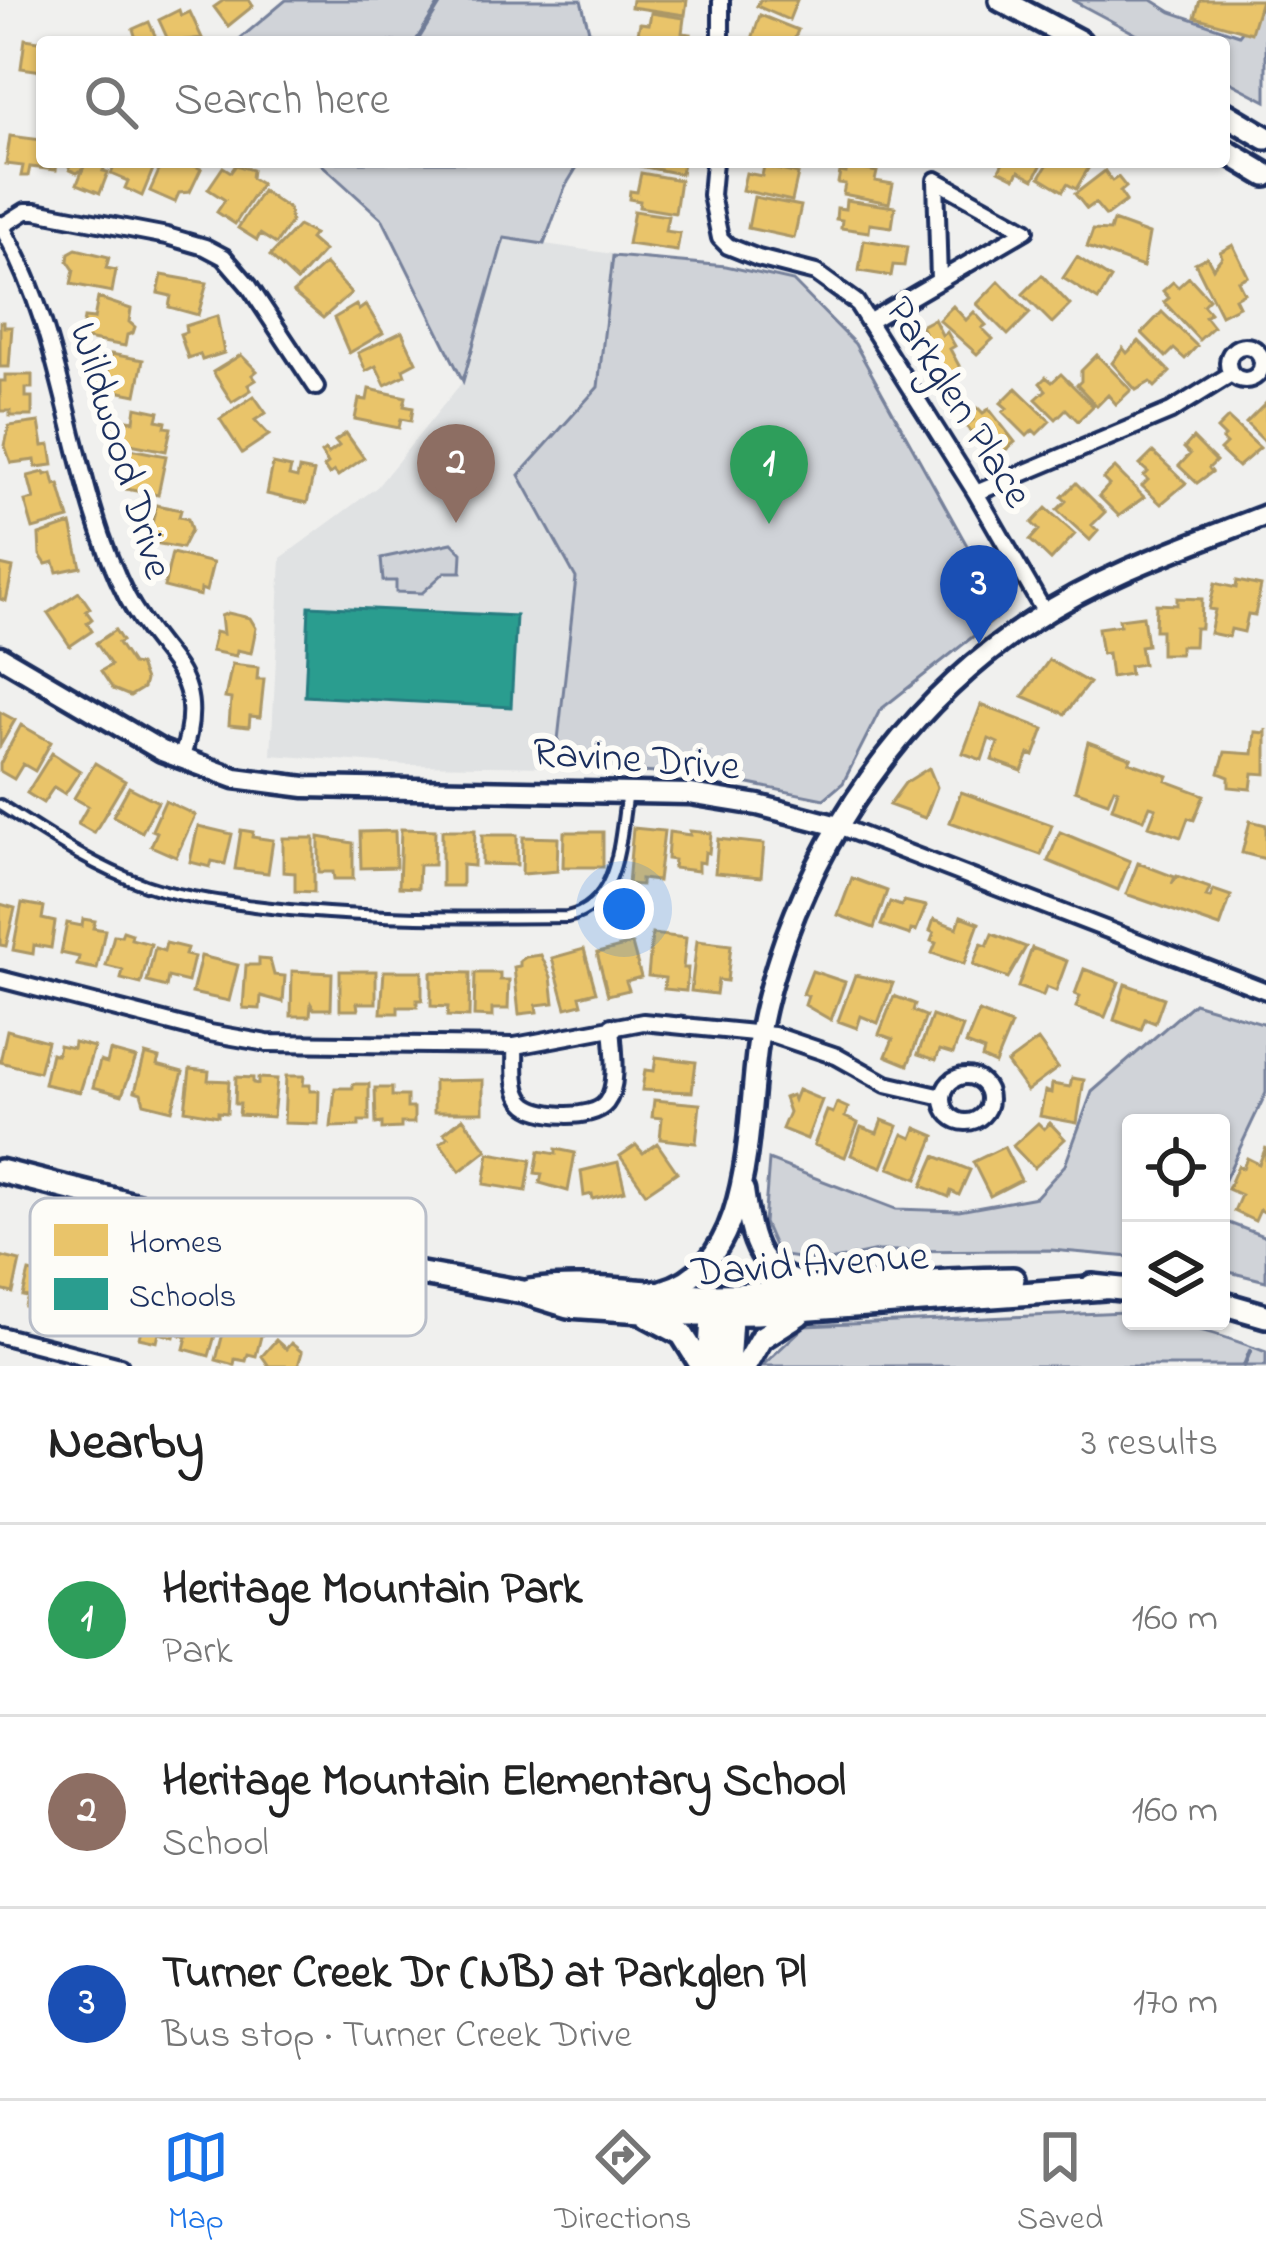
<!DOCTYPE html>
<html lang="en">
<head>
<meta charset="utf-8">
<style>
  body { margin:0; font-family:"Indie Flower",sans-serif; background:#f6f6f6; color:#222 }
  .controls { position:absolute; right:36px; bottom:36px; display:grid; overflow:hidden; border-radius:12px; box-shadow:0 3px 9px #0004 }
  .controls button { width:108px; height:108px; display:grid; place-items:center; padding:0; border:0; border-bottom:3px solid #e0e0e0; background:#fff; color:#222; font:60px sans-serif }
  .you { position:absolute; left:624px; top:909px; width:42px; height:42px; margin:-30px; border:9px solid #fff; border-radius:50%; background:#1a73e8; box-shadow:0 0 0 18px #1a73e833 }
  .badge { display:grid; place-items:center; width:78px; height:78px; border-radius:50%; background:#1a73e8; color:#fff; font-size:39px; font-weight:700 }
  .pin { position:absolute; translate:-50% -99px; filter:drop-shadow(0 3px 6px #0008) }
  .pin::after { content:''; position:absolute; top:63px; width:42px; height:36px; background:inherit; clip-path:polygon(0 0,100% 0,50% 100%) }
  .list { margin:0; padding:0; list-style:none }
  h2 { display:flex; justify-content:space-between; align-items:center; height:156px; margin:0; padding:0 48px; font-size:51px }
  h2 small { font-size:39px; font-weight:400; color:#767676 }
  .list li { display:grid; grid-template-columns:78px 1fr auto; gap:36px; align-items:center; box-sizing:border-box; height:192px; padding:0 48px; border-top:3px solid #e0e0e0 }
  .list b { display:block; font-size:45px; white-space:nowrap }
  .list p { margin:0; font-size:39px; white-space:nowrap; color:#767676 }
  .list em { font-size:39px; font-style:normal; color:#767676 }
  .icon { flex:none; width:66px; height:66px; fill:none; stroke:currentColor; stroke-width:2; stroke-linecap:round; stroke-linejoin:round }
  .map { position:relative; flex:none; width:1266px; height:1366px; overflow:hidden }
  .search { position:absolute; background:#fff; box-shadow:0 3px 9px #0004; left:36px; right:36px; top:36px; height:132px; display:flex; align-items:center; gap:30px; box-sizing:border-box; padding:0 42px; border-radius:12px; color:#767676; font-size:45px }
  .sheet { height:732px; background:#fff }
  nav { display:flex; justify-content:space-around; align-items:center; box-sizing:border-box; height:168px; border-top:3px solid #e0e0e0; background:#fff; font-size:33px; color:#767676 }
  nav a { display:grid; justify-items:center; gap:6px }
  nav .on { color:#1a73e8 }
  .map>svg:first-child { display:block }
</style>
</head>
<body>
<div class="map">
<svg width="1266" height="1366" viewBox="0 0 1266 1366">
  <rect width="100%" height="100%" fill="#f0f0ee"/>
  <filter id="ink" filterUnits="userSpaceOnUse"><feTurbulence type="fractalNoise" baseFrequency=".00833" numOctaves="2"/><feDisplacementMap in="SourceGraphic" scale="24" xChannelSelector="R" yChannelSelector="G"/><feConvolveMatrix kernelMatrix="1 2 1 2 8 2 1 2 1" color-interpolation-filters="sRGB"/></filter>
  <g filter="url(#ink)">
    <path fill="#e0e2e3" d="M504,238L613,254L555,767L406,765L271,755L281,558L377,487L463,381Z"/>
    <path fill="#d0d3d8" stroke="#76819b" stroke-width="3" d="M286,0H581L592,42H236Z
      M1072,0H1152L1171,12L1239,35L1266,0V101L1224,79V42H1151Z
      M319,162H580L565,187L544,244L504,238L463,381L383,220Z
      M613,256L726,266L793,281L855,344L1004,612L880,710L843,783L824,799L709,776L555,767L576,578L519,475L598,387Z
      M452,543L462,553L461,572H445L422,593L396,592V581H383L381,558Z
      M1194,1003L1266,1024V1093L1221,1188V1123H1131V1257L1051,1250L877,1251L825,1262L778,1255L764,1223L769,1160L896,1209L959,1211L1036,1197L1065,1165L1092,1092Z
      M1221,1220L1266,1237V1281L1221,1270Z
      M1125,1312L1131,1314V1321C1180,1321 1221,1335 1266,1352V1366H762L805,1326Z"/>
    <path fill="#e9c46a" stroke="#ab9766" stroke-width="3" d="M224,0H249L253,6L228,26L214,7Z
      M632,0H687L685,15L631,7Z
      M760,0H797L789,20L757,6Z
      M1200,0H1261L1251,33L1195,17Z
      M179,10L181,16L190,12L202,38L169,42L159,20Z
      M651,13L684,18L682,33L691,34L689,42H646L637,38L640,23L649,24Z
      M760,15L798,30L793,42H751Z
      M149,22L158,42H137L133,29Z
      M25,39L46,42H42V71L21,68Z
      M10,136L42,140V162H57L56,170L30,167L28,176H21L23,166L6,164Z
      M107,162L103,171L108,172L100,193L77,184L83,169L77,173L70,170L68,163Z
      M116,162H156L142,196L125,188L128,181L111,174Z
      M163,162H186L201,169L190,192L179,193L175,202L150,191Z
      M641,162H683L681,174L640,166Z
      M1003,162H1043L1034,179L1019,171L1015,178L999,170Z
      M1049,162L1053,164L1092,162L1076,189L1067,184L1063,191L1040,177Z
      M236,165L252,170L251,178L261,184L235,224L217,212L225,200L208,189L223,167L231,172Z
      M764,166L798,174L792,201L742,190L746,173L762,176Z
      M847,166L877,172L875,181L893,184L889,203L843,194L845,184L838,183L840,172L846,173Z
      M1105,171L1112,181L1118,177L1126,187L1120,192L1126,201L1106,216L1095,203L1087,209L1075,194Z
      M641,173L680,180L675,213L639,207L640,201L629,199L630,191L637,192Z
      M262,191L289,209L291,222L276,244L260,234L257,240L238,228Z
      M754,197L801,206L794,238L748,228Z
      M846,200L895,207L892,227L870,224L869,232L841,228L842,220L836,219L837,208L845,209Z
      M634,211L668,216L665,231L680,233L677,251L628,244Z
      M1113,221L1149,234L1143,267L1087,247L1093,230L1110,231Z
      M298,226L314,234L310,239L324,251L297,281L270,256Z
      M864,240L907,247L904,266L893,265L891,276L859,271Z
      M1233,245L1248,276L1238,281L1244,293L1235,298L1239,306L1221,315L1195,263L1207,257L1213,268L1222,257L1220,252Z
      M76,249L109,257L106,268L116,270L112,292L71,284L74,270L68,261L69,253Z
      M1077,257L1111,279L1098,300L1063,278Z
      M325,264L351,293L323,318L293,293Z
      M162,275L207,283L198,315L169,307L171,296L158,293Z
      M1042,275L1070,305L1052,323L1023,294Z
      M1189,277L1209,299L1203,305L1210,313L1205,317L1213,327L1199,340L1164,302L1169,298L1163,291L1173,282L1178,287Z
      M999,281L1030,313L1008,335L977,304Z
      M98,298L131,309L129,322L135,327L133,333L127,335L125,346L81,338L84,318L94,319Z
      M356,305L359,310L366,305L383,333L349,353L334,318Z
      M953,306L966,320L974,312L986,325L982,328L993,339L977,354L939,320Z
      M1162,312L1197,346L1185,359L1174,349L1166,357L1142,333Z
      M217,316L224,353L202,360L200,354L188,358L180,334L186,332L185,326Z
      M934,319L942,335L947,332L955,346L950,349L963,373L944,384L935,370L931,372L915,337L924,332L921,326Z
      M0,322H4V327H12L9,367H0Z
      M402,332L416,362L403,369L405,375L385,385L376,366L366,371L358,353Z
      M1139,341L1170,372L1155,387L1150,382L1136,390L1112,363L1123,348L1127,353Z
      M111,354L143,360L136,395L96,387L99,370L108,372Z
      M241,355L257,371L252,375L256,380L248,385L251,390L232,402L213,372Z
      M1097,355L1131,390L1116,404L1108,395L1097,406L1077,385L1081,381V371Z
      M1061,374L1093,406L1078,421L1066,409L1056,419L1036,399L1046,390L1040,383L1046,377L1052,382Z
      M5,375H32V388H26V397H32V416H10V411H0V381H5Z
      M1016,388L1050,421L1037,434L1033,430L1027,436L1003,412L1007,408L1001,403Z
      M369,389L406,397L404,406L413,408L411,421L401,419L399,428L355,419L359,399L367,400Z
      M254,396L266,413L255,420L269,435L242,453L220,419Z
      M1266,403V443L1246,423Z
      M136,407L159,412L157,420L166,422L165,427L171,428L166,451L120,442L121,436L112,434L115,418L134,421Z
      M978,408L983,413L989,409L1015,442L1002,453L989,442L983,447L966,426L973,420L969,416Z
      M1228,418L1260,448L1238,467L1220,450L1226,444L1222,440L1225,437L1217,429Z
      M39,422L43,446L50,445L53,465L36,467L35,460L11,463L5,446L9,426Z
      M346,433L364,458L338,476L334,471L329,475L324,467L328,464L321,453L325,450L328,454L339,446L335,441Z
      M1193,438L1216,461L1209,468L1212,472L1197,483L1179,466L1190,454L1184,448Z
      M125,448L166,456L158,495L126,489L130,469L120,467Z
      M1153,452L1186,483L1161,504L1142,486L1148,480L1144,476L1148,472L1140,465Z
      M273,464L291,468L289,476L297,478L299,469L314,472L307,503L267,494Z
      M1115,468L1144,497L1119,516L1099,496L1109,485L1103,479Z
      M44,472L45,475L52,473L55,485L59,484L69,519L33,529L25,501L34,499L28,476Z
      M1076,483L1105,512L1092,525L1098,531L1090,540L1057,510L1066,501L1062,497Z
      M156,505L181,510L179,517L188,519L191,530L182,548L138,540L142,522L152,524Z
      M1046,508L1075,534L1051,560L1030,540L1039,530L1032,523Z
      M71,524L81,567L57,572L54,562L46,564L40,555L39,535Z
      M172,553L213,563L206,591L201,589L200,596L164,587Z
      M0,565L13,568L6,601L0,599Z
      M1237,581L1261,586L1255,615L1248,614L1244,632L1231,629L1229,637L1210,633L1215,610L1209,609L1215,583L1236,588Z
      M79,592L90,608L86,611L92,619L87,623L92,631L70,646L48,613Z
      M1177,598L1202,599L1201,628H1195L1194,646H1180V654H1161V630H1155L1156,604L1177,605Z
      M228,613L250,618L256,628L251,653L237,650L236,656L211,651L215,632L223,634L221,616Z
      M1143,616L1147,645L1140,646L1143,664L1129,666L1130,674L1111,677L1108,653L1102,654L1098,628L1120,625L1119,619Z
      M115,630L122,641L118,643L132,664L139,665L145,680L143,688L130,696L113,689L101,671L111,665L96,643Z
      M1049,660L1089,683L1065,714L1023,696Z
      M232,664L258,667L257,679H264L260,717L250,716L249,727L229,725L231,699L225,698Z
      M981,705L1044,729L1034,756L1029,754L1022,771L992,760L998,743L989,739L982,760L963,753Z
      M0,712L15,720L0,746Z
      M21,725L51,742L35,771L23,764L14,779L0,771V764Z
      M1266,729V774L1253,773L1251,789L1229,787V777L1219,773L1225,752L1253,754L1255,732L1266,733Z
      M1088,742L1131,758L1129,762L1168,776L1166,781L1204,795L1194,820L1188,818L1181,837L1149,826L1156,808L1150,806L1144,820L1112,808L1118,790L1114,788L1108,802L1075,790Z
      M52,753L80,771L65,794L54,787L43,803L27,793Z
      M95,763L125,781L94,833L78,824L88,806L74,798Z
      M929,768L937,787L925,818L889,805L905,783Z
      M129,787L158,802L142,832L113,816Z
      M961,792L1052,825L1041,855L950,822Z
      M165,801L195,815L176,857L151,846L157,832L152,830Z
      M1250,821L1266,825V859L1242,853Z
      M198,826L232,834L225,864L212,861L210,867L190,862Z
      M633,828L664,831L658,881L641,879V885L628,884Z
      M401,829L435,830L434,865H419L418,888L399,887Z
      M241,830L253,832L252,837L273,840L268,873L235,869Z
      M442,830H475L474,866L462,865V886H442Z
      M395,831L396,867L361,868L360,832Z
      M690,831L711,833L709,853L705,852L704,863L698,862V871L673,868L674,860L667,859L669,832L690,835Z
      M564,832H603V867H563Z
      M1060,832L1130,861L1118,890L1048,861Z
      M482,835H517V865L482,864Z
      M319,837L353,843V879H334L333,872H319Z
      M523,837L558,838L557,871L522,874Z
      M283,838H314V892L295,891V873L283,872Z
      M718,839L764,844L761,877L715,873Z
      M1138,863L1175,877L1172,884L1177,876L1210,888L1206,897L1210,898L1214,890L1231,896L1220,927L1126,894Z
      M852,878L887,891L874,928L838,915Z
      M904,901L926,906L916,931L911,930L910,935L881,925L890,902L901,906Z
      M22,903L44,907L42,919L55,922L51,948L34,945L33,954L13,950Z
      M0,904L15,908L6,946L0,945Z
      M961,916L979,923L964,964L932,953L936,943L931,941L934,933L930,931L934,919L957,928Z
      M83,919L95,921L93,928L105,930L97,969L77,965L79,957L61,953L67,923L82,926Z
      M123,931L132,934L131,939L151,944L141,984L121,979L123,970L106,966L114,935L121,936Z
      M652,934L686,938L683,968H688L686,991L664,989L665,978L648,976Z
      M992,934L1026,947L1008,978L973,965L981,944L987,946Z
      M697,941L731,945L727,981L718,980L716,994L691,991Z
      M166,943L187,948L185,955L194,957L188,982L168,977L166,987L147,982L155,948L164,951Z
      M632,944L641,977L626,981L629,990L608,995L597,953Z
      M1032,948L1067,961L1056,991L1046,987L1043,996L1018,987Z
      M584,949L596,992L580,996L582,1004L566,1008L552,958Z
      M541,955L551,977L554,1003L536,1005L537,1012L519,1014L514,967L520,966V961L526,957Z
      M201,956L238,965L229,1001L192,993Z
      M259,959L270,960L274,975L285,976L283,1002L261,996L260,1009L243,1008L246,965H259Z
      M1084,969L1119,982L1105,1017L1076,1007L1080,996L1075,994Z
      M292,971L332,973L331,1009H314L311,1004L310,1016H291Z
      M340,971H376V1003H357L358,1010H340Z
      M384,971H422V1000H417V1007H398V1013H381Z
      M812,971L845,982L831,1020L805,1005L808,996L803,994Z
      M431,972L470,973L469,1017L447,1016L448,1007L431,1006Z
      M475,973H500V980H509L508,1009H492V1017L474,1016Z
      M855,975L893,983L878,1023L861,1016L857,1028L838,1021Z
      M1125,984L1164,998L1155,1023L1145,1019L1141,1030L1114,1020Z
      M894,996L915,1004L913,1011L926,1016L908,1065L886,1056L893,1039L879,1034Z
      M979,1012L1011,1025L995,1064L982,1058L984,1051L966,1044Z
      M932,1016L963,1027L953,1054L940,1050L936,1060L918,1054Z
      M7,1030L47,1041L39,1072L0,1062Z
      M1038,1040L1058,1068L1027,1091L1007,1063Z
      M74,1042L94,1047L80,1092L44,1084L51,1053L57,1055L59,1045L73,1048Z
      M110,1051L136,1058L122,1095L93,1087L100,1061L107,1063Z
      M145,1054L159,1058L157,1065L183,1072L172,1110L144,1103L141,1093L135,1091Z
      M656,1057L696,1062L692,1092L642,1090L645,1070L654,1071Z
      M190,1069L209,1071L208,1080L229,1081L227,1113L218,1112V1116L185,1110Z
      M286,1076H304L303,1085H310V1091H319L318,1124L284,1123Z
      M236,1077L253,1078V1083L258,1084V1078L277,1079L273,1117L239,1115L240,1104H235Z
      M1072,1078L1084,1080L1077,1123L1040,1116L1045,1091L1051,1093L1052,1084L1070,1087Z
      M483,1080V1112H434V1081Z
      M353,1084H369V1121H359V1126L331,1127L335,1088H353Z
      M375,1088H392V1096H407V1108H414V1123H401V1128L382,1129V1123L376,1124Z
      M798,1090L822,1100L807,1139L782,1129L789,1112L784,1098L792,1095L794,1100Z
      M654,1100L700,1104L696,1143L660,1139L662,1118L652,1117Z
      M837,1103L848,1108L845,1117L858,1123L845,1157L814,1145L827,1111L833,1113Z
      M463,1118L487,1150L460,1171L440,1143L448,1137L444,1133Z
      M882,1120L898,1126L882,1167L851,1155L861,1127L877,1133Z
      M1038,1123L1044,1129L1050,1123L1065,1139L1034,1168L1013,1146Z
      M916,1128L935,1136L917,1179L889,1168L903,1134L912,1138Z
      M657,1143L677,1172L646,1193L620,1156L636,1145L643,1153Z
      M1004,1147L1021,1180L990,1196L973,1162Z
      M1266,1147V1213L1260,1210L1255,1221L1234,1211L1241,1195L1228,1189L1238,1166L1243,1168L1247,1158L1259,1164Z
      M556,1149L575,1153L568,1191L540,1183L542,1174L535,1173L539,1151L556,1154Z
      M489,1153L531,1160L526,1191L484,1184Z
      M935,1156L970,1170L959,1195L951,1191L949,1197L922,1186Z
      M618,1162L625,1191L593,1199L592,1194L584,1196L581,1171Z
      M0,1256L20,1261L13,1293L0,1290Z
      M40,1267L56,1271L54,1277L61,1279L50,1319L33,1314L35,1308L25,1306L28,1297L23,1296L29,1272L38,1274Z
      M149,1295L182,1303L174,1337L159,1333L157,1342L139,1338Z
      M190,1303L215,1310L213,1317L220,1318L209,1356L184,1349L187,1337L181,1335Z
      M236,1313L253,1318L251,1325L263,1328L256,1356L248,1354L246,1361L235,1359L234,1365L216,1360L226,1322L234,1324Z
      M276,1340L286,1349L291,1343L302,1352L298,1366H269L262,1356Z"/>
    <path fill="#2a9d8f" stroke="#267c80" stroke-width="3" d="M309,606L516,616L511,707L305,696Z"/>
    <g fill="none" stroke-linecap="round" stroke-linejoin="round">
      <path stroke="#6f7b97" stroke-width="4.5" d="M416,42L442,0
        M1244,1366L1250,1351"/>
      <defs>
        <path id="service" d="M0,805C47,835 92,866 145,885C180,897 218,901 254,906C358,919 462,918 567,917C621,905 619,838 627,793"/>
        <path id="minor" d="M721,0V42
          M714,162L711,195L720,238L728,246L758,258L816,273L856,302L976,493L1045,613
          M0,224C69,340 68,481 127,597C163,665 211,671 181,760
          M2,226L26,211H36L167,236L205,247L224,257L249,286L316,387
          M870,321L1026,230L936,180L939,280
          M1228 363a17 17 0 1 1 34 0a17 17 0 1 1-34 0Z
          M976,493L1171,411L1231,374
          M838,826L1266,991
          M0,979L210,1033L267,1043L515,1046L643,1022L774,1035L836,1056L886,1084L943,1097
          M515,1046C516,1063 512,1089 524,1102C537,1118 593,1120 606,1103C620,1085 613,1047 612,1026
          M943 1099a23 23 0 1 1 46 0a23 23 0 1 1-46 0Z
          M0,1335L120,1366"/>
        <path id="tertiary" d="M0,656L162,751L235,778L305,787L690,794L758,805L838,826
          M744,1190C752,1245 756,1272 815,1287
          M663,1290C756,1264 746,1120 758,1043C763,1007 774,971 786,937C833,810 919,694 1034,620C1105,573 1187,546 1266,515"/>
        <path id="secondary" d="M1001,0L1080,42
          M1224,113L1266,138
          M1224,150L1266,175
          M0,1171L371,1265L523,1292L568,1306L687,1314L756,1313L1104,1288
          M1092,1286L1131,1290
          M530,1291C592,1282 653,1296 715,1295C815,1294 913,1279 1013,1279
          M1221,1303L1266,1316
          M648,1316L682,1334L702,1366
          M709,1366L713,1302
          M728,1366L732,1302
          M745,1366L761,1338L799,1314"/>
      </defs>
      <use href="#service" stroke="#1b2f5e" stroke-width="16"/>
      <use href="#minor" stroke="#1b2f5e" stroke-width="22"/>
      <use href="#tertiary" stroke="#1b2f5e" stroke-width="27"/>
      <use href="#secondary" stroke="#1b2f5e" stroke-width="30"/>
      <use href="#service" stroke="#fdfcf7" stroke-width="8"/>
      <use href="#minor" stroke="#fdfcf7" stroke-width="14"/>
      <use href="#tertiary" stroke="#fdfcf7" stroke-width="18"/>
      <use href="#secondary" stroke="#fdfcf7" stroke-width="21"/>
    </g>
  </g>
  <g text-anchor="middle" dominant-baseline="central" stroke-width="12" stroke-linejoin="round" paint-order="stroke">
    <g font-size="42" fill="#1b2f5e" stroke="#fdfcf7">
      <text transform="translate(957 403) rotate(58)">Parkglen Place</text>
      <text transform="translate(119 451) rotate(73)">Wildwood Drive</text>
      <text transform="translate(636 761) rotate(4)">Ravine Drive</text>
      <text transform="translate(810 1266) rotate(-4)">David Avenue</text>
    </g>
  </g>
  <rect x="30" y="1198" width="396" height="138" rx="18" fill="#fdfcf7" stroke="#b9bec9" stroke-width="3"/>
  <rect x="54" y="1224" width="54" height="32" fill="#e9c46a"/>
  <rect x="54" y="1278" width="54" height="32" fill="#2a9d8f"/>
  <g font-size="33" fill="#1b2f5e">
    <text x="129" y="1252">Homes</text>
    <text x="129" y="1306">Schools</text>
  </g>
</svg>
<div class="controls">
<button><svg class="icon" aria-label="locate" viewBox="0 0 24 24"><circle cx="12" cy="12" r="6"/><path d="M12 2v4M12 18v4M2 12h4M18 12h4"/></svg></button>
<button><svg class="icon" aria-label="layers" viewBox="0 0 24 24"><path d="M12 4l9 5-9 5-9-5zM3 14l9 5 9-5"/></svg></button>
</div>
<div class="you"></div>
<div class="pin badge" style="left:769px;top:524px;background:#2e9e5b">1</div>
<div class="pin badge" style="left:456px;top:523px;background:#8d6e63">2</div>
<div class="pin badge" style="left:979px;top:644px;background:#1a4fb4">3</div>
<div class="search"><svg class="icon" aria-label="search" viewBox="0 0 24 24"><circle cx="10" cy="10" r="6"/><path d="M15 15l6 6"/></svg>Search here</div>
</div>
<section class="sheet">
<h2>Nearby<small>3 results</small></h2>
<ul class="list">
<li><span class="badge" style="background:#2e9e5b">1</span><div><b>Heritage Mountain Park</b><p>Park</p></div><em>160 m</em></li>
<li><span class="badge" style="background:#8d6e63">2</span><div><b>Heritage Mountain Elementary School</b><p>School</p></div><em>160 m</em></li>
<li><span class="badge" style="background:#1a4fb4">3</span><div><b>Turner Creek Dr (NB) at Parkglen Pl</b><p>Bus stop · Turner Creek Drive</p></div><em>170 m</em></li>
</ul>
</section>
<nav>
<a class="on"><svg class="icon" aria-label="map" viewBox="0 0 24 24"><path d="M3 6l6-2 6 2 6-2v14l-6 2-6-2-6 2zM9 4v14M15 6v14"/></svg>Map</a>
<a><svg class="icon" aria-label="directions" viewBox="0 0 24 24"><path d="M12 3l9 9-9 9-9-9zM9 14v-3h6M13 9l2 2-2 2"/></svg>Directions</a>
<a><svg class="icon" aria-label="saved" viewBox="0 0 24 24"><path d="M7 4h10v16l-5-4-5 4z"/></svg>Saved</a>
</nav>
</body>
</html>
